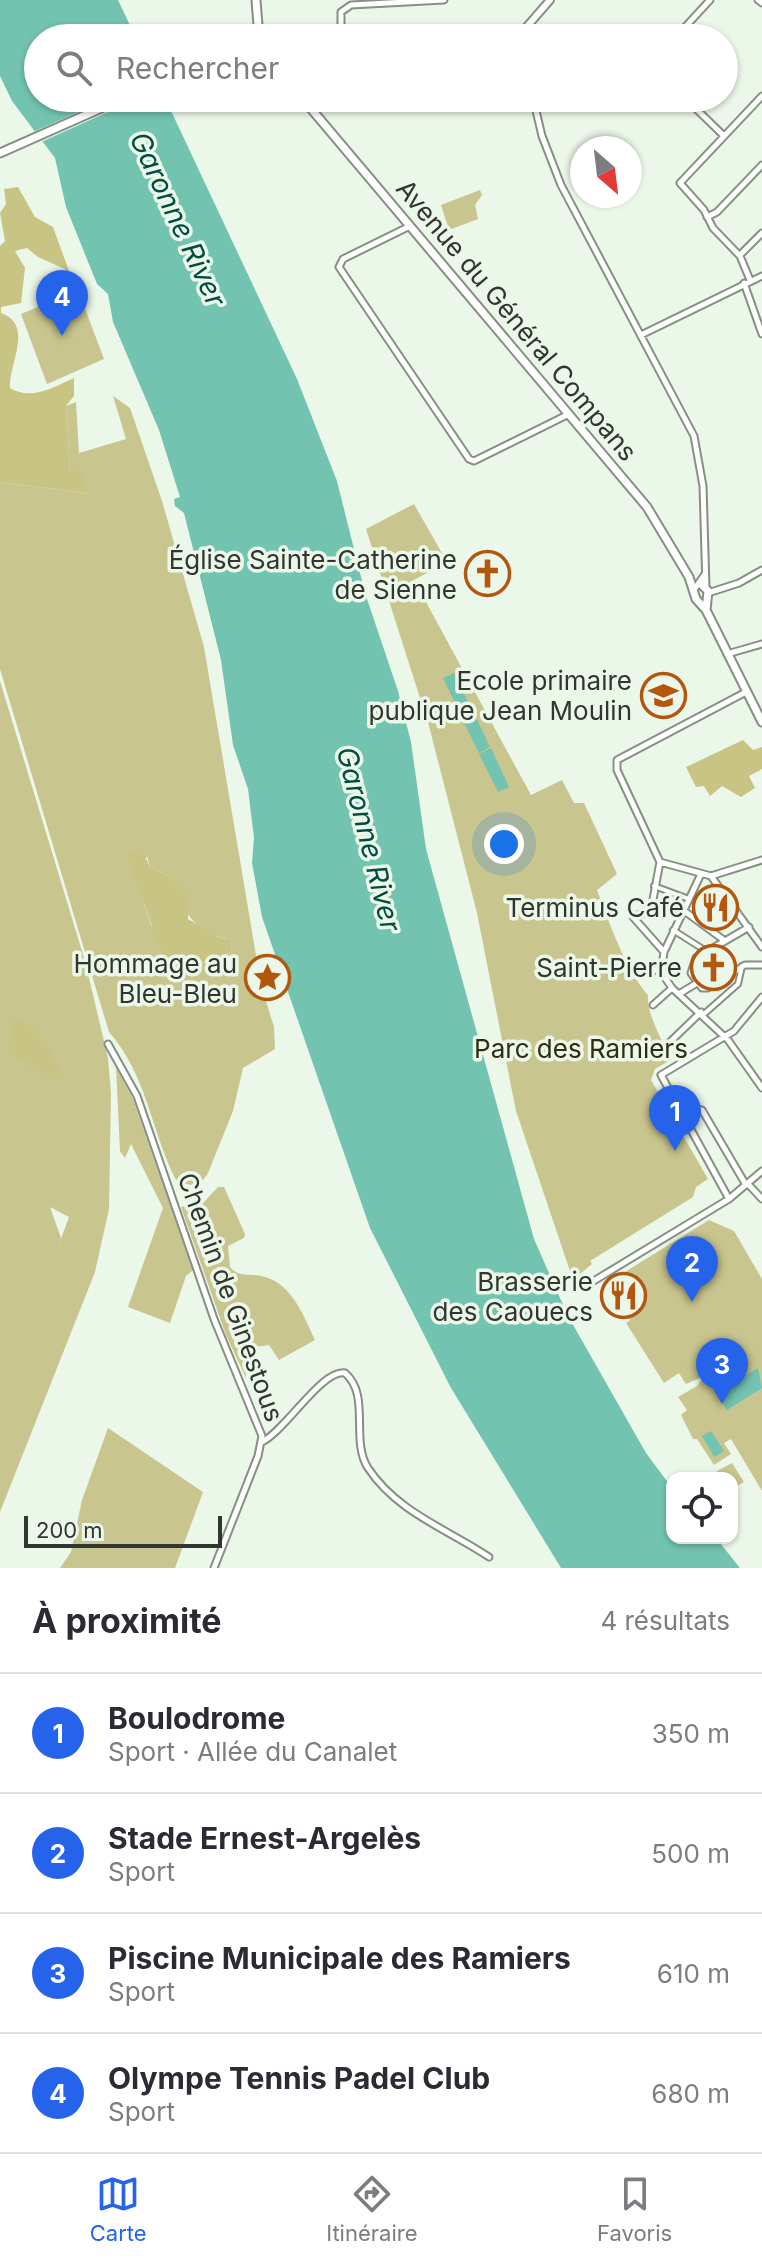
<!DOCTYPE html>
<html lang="fr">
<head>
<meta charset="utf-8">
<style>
  body { margin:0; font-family:Inter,sans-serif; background:#f2f2f3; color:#2b2b33 }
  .controls { position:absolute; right:24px; bottom:24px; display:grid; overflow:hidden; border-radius:16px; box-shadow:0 2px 6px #0004 }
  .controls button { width:72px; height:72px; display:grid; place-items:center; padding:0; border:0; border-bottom:2px solid #e1e1e2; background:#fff; color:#2b2b33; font:40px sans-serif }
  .compass { position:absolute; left:570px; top:136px; width:72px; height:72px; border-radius:50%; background:#fff; box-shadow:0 2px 6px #0004; rotate:152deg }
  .scale { position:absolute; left:24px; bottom:20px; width:198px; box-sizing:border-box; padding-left:8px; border:4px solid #313630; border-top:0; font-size:22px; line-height:28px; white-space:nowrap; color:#313630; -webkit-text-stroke:6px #ebf7e9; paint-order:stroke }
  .you { position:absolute; left:504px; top:844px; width:28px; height:28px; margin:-20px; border:6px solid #fff; border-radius:50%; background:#1a73e8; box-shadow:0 0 0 12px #1a73e833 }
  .badge { display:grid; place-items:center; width:52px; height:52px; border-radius:50%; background:#2563eb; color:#fff; font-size:26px; font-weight:700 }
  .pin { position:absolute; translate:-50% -66px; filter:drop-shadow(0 2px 4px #0008) }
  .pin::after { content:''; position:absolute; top:42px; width:28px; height:24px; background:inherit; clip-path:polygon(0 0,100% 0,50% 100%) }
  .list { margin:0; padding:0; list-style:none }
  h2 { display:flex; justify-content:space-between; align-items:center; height:104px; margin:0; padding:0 32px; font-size:34px }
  h2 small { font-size:26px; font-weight:400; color:#7c7c81 }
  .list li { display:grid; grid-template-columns:52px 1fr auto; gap:24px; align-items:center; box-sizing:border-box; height:120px; padding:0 32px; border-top:2px solid #e1e1e2 }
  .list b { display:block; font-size:30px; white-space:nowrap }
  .list p { margin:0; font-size:26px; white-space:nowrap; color:#7c7c81 }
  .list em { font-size:26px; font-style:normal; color:#7c7c81 }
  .icon { flex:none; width:44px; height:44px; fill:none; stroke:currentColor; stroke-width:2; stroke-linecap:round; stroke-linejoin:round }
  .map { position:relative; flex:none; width:762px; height:1568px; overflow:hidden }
  .search { position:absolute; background:#fff; box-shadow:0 2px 6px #0004; left:24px; right:24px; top:24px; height:88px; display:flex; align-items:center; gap:20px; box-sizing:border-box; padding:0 28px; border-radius:44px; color:#7c7c81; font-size:30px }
  .sheet { height:584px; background:#fff }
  nav { display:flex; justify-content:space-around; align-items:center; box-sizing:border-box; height:112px; border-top:2px solid #e1e1e2; background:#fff; font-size:22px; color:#7c7c81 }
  nav a { display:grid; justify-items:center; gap:4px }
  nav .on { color:#2563eb }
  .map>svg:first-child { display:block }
</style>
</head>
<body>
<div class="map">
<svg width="762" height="1568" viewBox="0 0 762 1568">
  <rect width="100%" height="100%" fill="#ebf7e9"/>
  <path fill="#c8c58e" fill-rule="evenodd" d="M480,190L482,195L475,205L478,219L449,230L441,205Z
    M78,290L104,359L47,384L21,314Z
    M113,396L130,408L162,501L204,647L261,985L274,1027L275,1049L243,1068L233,1111L208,1173C199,1188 191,1187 176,1180C151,1131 147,1075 109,1032L0,669V482L86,493L70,472L66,406L76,402L79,453L126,439ZM147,856L150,867L171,877C185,912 191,932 231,940L232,951L214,960L180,968L151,925L136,879Z
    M414,504L447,562L414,580L531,795L562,780L574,803H584L617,874L597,890C610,924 625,969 648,995C646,1015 664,1040 669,1061L655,1069L651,1080L708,1179L696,1187L693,1197L590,1261L592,1264L573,1280L516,1111L477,913L429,726L366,529Z
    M0,681L85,961L108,1058L111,1093L109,1209L95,1272L0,1512ZM50,1207L69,1217L58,1247L61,1238Z
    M116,1067L133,1099L193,1270L186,1276L170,1323L128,1307L163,1208L131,1144L125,1158L120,1151Z
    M218,1187H224L245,1234L244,1238L228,1246L230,1267C240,1279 251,1272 265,1277C293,1285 304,1317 315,1340L279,1360L269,1345L254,1347L245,1354L246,1378L226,1335L181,1207L204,1202Z
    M709,1220L734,1231L762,1279V1491L731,1439L724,1443L731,1454L714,1465L697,1439H693L681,1415L687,1410L678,1397L697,1386L704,1376L686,1384L679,1373L664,1383L626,1323L630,1320L623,1304L607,1283Z
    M108,1428L203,1492L175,1568H60L71,1552L82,1500Z
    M732,1463L744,1482L732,1489V1478H721L717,1471Z"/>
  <path fill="#c8c484" d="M18,187L35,217L53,227L69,271L38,257L27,248L15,251L25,268L21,303L1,307V313C35,325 8,365 10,388C31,401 54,387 74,378V396L66,406L70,471L83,470L86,493L0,482V246L5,241L0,213L6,204L4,189Z
    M743,740L753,750L762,747V769L749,776L755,788L741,797L722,786L710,796L704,786L696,787L686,767Z
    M141,847L150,867L171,877L189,897L188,919L218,937L231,940L232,951L214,960L179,968L162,954L127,856Z
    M23,1020C43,1036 55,1055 63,1079H52L9,1053L11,1022Z"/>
  <path fill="#73c3b1" d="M0,0H118L136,38H38V98H165L297,379L337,481L365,593L398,691L411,742L426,849L534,1239L568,1316L646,1453L672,1488V1538H716L740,1568H561L451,1388L370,1228L262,917L252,863L254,838L248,789L233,745L221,660L184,513L175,506L174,499L180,497L159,430L113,322L108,294L97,284L66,207L55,158L12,101L0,76Z
    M454,673L472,710L461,715L443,678Z
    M473,711L490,747L479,753L461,717Z
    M491,748L509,787L498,792L479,754Z
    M758,1368L762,1388L727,1410L716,1393Z
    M711,1431L724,1451L714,1457L702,1436Z"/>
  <path fill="#ebf7e9" d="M110,98H139L39,143L33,132Z"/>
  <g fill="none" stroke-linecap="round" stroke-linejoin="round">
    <defs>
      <path id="pedestrian" d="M654,886L689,899
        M651,904L680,916
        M673,930L706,951
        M704,1014L738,984L742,966"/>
      <path id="minor" d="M758,0L762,3
        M341,38V12L351,5L444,0
        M675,38L710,0
        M533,98L542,136L561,185L694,436L703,486L706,588
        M685,98L724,136
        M707,217L717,212L762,165
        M410,226L343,259L339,267L469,459L474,461L569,414
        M740,255L762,233
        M750,280L740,256L713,228L704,210L680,183L762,96
        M744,283L762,334
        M641,335L762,276
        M696,587L705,574
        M708,593L739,583L762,570
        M727,654L762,644
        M660,862L617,770V760L746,692
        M660,862L711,876L762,947
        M660,862L651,910L633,917L664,952
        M701,874L664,952L661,972L672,988L728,1040L762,1088
        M711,876L762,860
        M683,910L725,941
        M749,927L696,958L691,973L702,988H708L745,965H762
        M640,965L661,972
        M679,994L697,983
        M653,1005L672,988
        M669,1043L701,1012
        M108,1044L137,1096L214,1319L262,1436L258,1456L214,1568
        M695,1109L702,1110L746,1185
        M748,1184L762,1199
        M729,1199L661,1075L734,1031L762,997
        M592,1282L729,1199L762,1171
        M262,1442C286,1430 322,1369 345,1373C371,1395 350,1440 368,1468C397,1512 447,1529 489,1557"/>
      <path id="tertiary" d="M517,38L550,0"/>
      <path id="secondary" d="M256,0L259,38
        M250,38L258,25
        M302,98L647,507L689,577L696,599L706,610L762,722
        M0,153L124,98
        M702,585L708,591L706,610"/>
    </defs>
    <use href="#pedestrian" stroke="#859083" stroke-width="8"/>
    <use href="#minor" stroke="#859083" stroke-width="9"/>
    <use href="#tertiary" stroke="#859083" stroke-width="10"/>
    <use href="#secondary" stroke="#859083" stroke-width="11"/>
    <use href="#pedestrian" stroke="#fff" stroke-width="4"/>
    <use href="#minor" stroke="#fff" stroke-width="5"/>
    <use href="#tertiary" stroke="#fff" stroke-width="6"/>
    <use href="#secondary" stroke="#fff" stroke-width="7"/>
  </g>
  <defs>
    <symbol id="church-ring" viewBox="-11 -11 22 22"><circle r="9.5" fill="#ebf7e9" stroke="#b5560d" stroke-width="1.5"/><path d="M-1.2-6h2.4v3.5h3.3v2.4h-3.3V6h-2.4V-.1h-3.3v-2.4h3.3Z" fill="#b5560d"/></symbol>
    <symbol id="school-ring" viewBox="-11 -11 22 22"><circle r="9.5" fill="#ebf7e9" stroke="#b5560d" stroke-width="1.5"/><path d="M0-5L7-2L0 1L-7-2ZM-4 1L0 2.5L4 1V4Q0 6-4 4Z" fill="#b5560d"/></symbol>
    <symbol id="restaurant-ring" viewBox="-11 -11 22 22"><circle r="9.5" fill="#ebf7e9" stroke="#b5560d" stroke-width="1.5"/><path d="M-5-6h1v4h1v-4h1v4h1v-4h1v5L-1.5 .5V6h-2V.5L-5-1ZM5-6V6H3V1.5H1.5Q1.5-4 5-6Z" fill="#b5560d"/></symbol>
    <symbol id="sight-ring" viewBox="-11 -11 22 22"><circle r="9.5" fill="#ebf7e9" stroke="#b5560d" stroke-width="1.5"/><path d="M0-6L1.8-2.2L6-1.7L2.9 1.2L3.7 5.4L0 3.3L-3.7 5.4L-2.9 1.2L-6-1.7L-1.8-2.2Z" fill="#b5560d"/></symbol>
  </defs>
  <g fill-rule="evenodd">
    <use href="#church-ring" x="462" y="548" width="51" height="51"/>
    <use href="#school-ring" x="638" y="670" width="51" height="51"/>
    <use href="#restaurant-ring" x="690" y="882" width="51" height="51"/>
    <use href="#church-ring" x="688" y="942" width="51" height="51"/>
    <use href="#sight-ring" x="242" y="952" width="51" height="51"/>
    <use href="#restaurant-ring" x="598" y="1270" width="51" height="51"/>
  </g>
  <g text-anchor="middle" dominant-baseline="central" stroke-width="7" stroke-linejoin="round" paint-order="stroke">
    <g font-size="26" fill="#313630" stroke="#ebf7e9">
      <text transform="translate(517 320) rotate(50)">Avenue du Général Compans</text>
      <text transform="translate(231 1297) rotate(70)">Chemin de Ginestous</text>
    </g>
    <g font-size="26" fill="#313630" stroke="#ebf7e9" text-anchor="end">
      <text x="457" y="559">Église Sainte-Catherine<tspan x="457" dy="30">de Sienne</tspan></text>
      <text x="632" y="680">Ecole primaire<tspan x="632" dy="30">publique Jean Moulin</tspan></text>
      <text x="684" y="907">Terminus Café</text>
      <text x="237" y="963">Hommage au<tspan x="237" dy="30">Bleu-Bleu</tspan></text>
      <text x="682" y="967">Saint-Pierre</text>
      <text x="593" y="1281">Brasserie<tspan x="593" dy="30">des Caouecs</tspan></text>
    </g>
    <g font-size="26" fill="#2f2d10" stroke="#ebf7e9">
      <text x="581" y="1048">Parc des Ramiers</text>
    </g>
    <g font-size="28" font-style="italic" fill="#014c41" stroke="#ebf7e9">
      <text transform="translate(178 219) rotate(65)">Garonne River</text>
      <text transform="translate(369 839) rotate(76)">Garonne River</text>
    </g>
  </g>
</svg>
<div class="controls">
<button><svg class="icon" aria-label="locate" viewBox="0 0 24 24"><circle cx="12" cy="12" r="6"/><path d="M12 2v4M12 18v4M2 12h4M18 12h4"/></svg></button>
</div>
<svg class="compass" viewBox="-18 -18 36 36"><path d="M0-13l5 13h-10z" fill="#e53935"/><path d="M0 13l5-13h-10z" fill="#7c7c81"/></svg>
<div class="scale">200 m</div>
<div class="you"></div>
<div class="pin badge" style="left:675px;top:1151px">1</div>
<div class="pin badge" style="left:692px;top:1302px">2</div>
<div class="pin badge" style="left:722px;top:1404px">3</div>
<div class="pin badge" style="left:62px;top:336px">4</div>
<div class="search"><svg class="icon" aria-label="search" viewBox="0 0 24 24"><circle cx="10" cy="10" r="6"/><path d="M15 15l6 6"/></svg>Rechercher</div>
</div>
<section class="sheet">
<h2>À proximité<small>4 résultats</small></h2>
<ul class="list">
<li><span class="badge">1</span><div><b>Boulodrome</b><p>Sport · Allée du Canalet</p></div><em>350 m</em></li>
<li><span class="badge">2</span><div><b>Stade Ernest-Argelès</b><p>Sport</p></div><em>500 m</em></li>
<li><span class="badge">3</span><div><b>Piscine Municipale des Ramiers</b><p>Sport</p></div><em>610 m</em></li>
<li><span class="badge">4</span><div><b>Olympe Tennis Padel Club</b><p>Sport</p></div><em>680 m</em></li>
</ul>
</section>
<nav>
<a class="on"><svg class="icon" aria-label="map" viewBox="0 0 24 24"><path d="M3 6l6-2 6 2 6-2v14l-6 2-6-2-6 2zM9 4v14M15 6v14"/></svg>Carte</a>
<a><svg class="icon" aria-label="directions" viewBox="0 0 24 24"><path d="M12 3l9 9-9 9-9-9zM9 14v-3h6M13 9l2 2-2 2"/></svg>Itinéraire</a>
<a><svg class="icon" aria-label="saved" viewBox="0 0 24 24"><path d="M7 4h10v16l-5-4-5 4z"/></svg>Favoris</a>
</nav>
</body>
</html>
